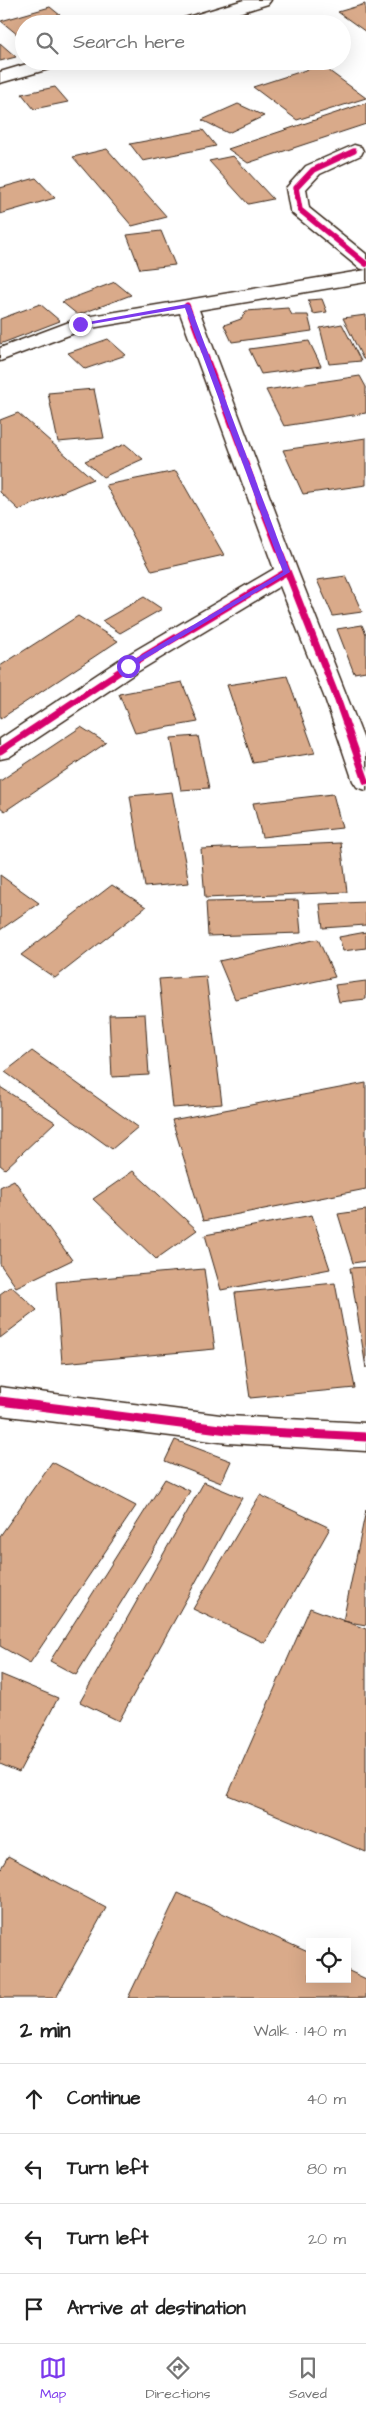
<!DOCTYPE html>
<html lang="en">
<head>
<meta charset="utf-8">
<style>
  body { margin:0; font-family:"Architects Daughter",sans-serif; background:#f6f6f6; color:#222 }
  .controls { position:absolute; right:15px; bottom:15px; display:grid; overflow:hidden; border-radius:0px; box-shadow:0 5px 20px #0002 }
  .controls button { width:45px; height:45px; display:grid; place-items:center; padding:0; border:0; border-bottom:1px solid #e0e0e0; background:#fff; color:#222; font:25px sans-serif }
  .stop { position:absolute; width:15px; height:15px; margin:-11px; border:4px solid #7c3aed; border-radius:50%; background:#fff }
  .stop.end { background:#7c3aed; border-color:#fff; box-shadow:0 1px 5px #0008 }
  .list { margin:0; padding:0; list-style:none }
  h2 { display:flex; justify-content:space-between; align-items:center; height:65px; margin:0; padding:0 20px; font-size:21px }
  h2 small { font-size:16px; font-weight:400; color:#767676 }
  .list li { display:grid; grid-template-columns:32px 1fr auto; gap:15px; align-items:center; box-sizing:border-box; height:70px; padding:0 20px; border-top:1px solid #e0e0e0 }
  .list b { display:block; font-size:19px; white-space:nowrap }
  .list em { font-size:16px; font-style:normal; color:#767676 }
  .icon { flex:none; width:28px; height:28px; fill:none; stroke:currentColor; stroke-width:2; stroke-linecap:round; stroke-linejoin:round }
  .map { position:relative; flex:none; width:366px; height:1998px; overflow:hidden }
  .search { position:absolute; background:#fff; box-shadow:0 5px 20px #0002; left:15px; right:15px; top:15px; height:55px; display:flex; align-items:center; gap:12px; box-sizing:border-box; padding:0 18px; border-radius:28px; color:#767676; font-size:19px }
  .sheet { height:345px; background:#fff }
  nav { display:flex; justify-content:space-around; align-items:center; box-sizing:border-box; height:70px; border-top:1px solid #e0e0e0; background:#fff; font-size:14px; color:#767676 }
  nav a { display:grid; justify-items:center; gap:2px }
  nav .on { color:#7c3aed }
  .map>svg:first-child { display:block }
</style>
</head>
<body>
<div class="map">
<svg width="366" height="1998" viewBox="0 0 366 1998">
  <rect width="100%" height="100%" fill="#fff"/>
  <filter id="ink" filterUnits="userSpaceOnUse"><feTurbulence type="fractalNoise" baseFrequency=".02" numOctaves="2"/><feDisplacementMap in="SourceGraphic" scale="10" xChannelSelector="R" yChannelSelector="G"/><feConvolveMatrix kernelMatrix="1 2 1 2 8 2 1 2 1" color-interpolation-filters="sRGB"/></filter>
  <g filter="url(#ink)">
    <path fill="#d9aa8a" stroke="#3b2a1e" d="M365,4L366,32L338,12Z
      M50,7L71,24H24V40L1,21Z
      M0,43L16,57L0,61Z
      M321,65L366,98L297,120L253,87Z
      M55,87L68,102L34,109L22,94Z
      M366,103V124L248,163L228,149Z
      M238,104L264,116L228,133L202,120Z
      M203,130L216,146L143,161L130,144Z
      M107,149L167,217L132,226L73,157Z
      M233,156L273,199L248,204L209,161Z
      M36,178L55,198L0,214V188Z
      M161,231L175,265L140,269L127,235Z
      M115,282L131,295L78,315L62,302Z
      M322,299L327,312L313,314L308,300Z
      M40,304L60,321L0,344V319Z
      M288,308L292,315H308L312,331L232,342L224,325L241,319L246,311Z
      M366,315V359H363L343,318Z
      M342,324L361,361L329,364L320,328Z
      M108,339L126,355L85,369L68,353Z
      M309,341L321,366L261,374L249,349Z
      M360,376L366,387V413L284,426L266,390Z
      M94,389L104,438L58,442L48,393Z
      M18,413L93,479L19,510L0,492V420Z
      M366,438V485L303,494L283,450Z
      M125,444L143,459L103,477L85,461Z
      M176,471L224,555L152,571L106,485Z
      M346,576L362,612L333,616L317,580Z
      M144,597L162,609L120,633L102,621Z
      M78,616L118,641L0,719V666Z
      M362,625L366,634V671L354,673L337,629Z
      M287,676L315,753L253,763L227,685Z
      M182,682L198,722L135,733L119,694Z
      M81,727L106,743L5,811L0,807V781Z
      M198,736L209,788L181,790L171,738Z
      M172,792L189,883L145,887L130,796Z
      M333,794L342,828L262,837L253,803Z
      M341,843L347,892L205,898L201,849Z
      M0,875L39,903L0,930Z
      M112,885L146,907L55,978L21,955Z
      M298,900L301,933L208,936L206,902Z
      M366,902V925L323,928L320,904Z
      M366,932V948L343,951L339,937Z
      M318,939L335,977L235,999L219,961Z
      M206,976L222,1104L173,1108L159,979Z
      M366,981V999L339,1002L335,985Z
      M145,1014L149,1075L112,1077L109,1015Z
      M32,1051L138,1127L112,1149L5,1072Z
      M366,1083V1189L203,1221L172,1120Z
      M0,1087L55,1122L5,1169L0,1165Z
      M133,1171L197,1230L156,1259L93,1199Z
      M14,1180L72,1260L16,1287L0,1264V1187Z
      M366,1210V1261L353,1263L338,1214Z
      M312,1215L330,1269L221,1290L205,1235Z
      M366,1267V1368L350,1268Z
      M204,1269L215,1349L62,1363L56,1282Z
      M335,1283L355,1388L250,1398L235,1293Z
      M11,1286L37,1310L0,1338V1294Z
      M175,1440L231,1461L221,1483L165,1461Z
      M52,1462L136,1506L30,1663L0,1646V1536Z
      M165,1479L190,1491L76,1675L50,1661Z
      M204,1482L242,1498L119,1721L80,1702Z
      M260,1495L330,1528L265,1643L193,1609Z
      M366,1510V1625L343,1621Z
      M310,1608L366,1629V1852L228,1795Z
      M0,1674L58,1698L19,1772L0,1764Z
      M8,1856L106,1908L56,1998H0V1870Z
      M178,1893L310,1953V1979H347V1970L366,1979V1998H128Z"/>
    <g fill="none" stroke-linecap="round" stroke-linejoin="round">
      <defs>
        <path id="street" d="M244,0H271L268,4L203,24H175L178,20Z
          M37,61H66L63,65L0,83V72Z
          M354,145L361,147L363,151L361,155L320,174L306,189L309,208L366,254V270L359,268L293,214L290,210L286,188L306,166Z
          M366,270V282L199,310L298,572L366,745V790L357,787L353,781L326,701L280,586L137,672L9,757L0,759V739L119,660L274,569L180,313L85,329L0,361V348L80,318Z
          M0,1387L228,1416L366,1423V1451L228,1443L0,1415Z"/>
      </defs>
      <use href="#street" stroke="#3b2a1e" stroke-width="3"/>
      <use href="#street" fill="#fff" fill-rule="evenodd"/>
      <defs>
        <path id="cycleway-far2" d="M354,151L313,170L296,188L300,210L366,264
          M187,305L260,501"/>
        <path id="cycleway-far1" d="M259,499L338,701L366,781
          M0,751L128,666L286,572"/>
        <path id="cycleway" d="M0,1401L228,1430L366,1437"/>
      </defs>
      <use href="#cycleway-far2" stroke="#fff" stroke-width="8"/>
      <use href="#cycleway-far1" stroke="#fff" stroke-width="10"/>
      <use href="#cycleway" stroke="#fff" stroke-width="12"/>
      <use href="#cycleway-far2" stroke="#d6006c" stroke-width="5.5"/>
      <use href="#cycleway-far1" stroke="#d6006c" stroke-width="7"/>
      <use href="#cycleway" stroke="#d6006c" stroke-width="9"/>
    </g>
  </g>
  <path fill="#7c3aed" d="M187,304L190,305L290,572L128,669L125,668V665L283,572L185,308L80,326L77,324Z"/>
</svg>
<div class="controls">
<button><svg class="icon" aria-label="locate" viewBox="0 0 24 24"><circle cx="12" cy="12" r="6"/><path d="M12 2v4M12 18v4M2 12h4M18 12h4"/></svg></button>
</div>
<div class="stop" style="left:128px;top:666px"></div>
<div class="stop end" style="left:80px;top:324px"></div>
<div class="search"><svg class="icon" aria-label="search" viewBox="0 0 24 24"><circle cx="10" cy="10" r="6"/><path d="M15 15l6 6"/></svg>Search here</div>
</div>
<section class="sheet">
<h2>2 min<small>Walk · 140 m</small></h2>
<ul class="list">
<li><svg class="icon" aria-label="ahead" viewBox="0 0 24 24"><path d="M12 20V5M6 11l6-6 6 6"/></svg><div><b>Continue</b></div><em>40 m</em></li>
<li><svg class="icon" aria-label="left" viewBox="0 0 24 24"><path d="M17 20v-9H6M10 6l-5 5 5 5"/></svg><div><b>Turn left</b></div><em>80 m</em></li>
<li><svg class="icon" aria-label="left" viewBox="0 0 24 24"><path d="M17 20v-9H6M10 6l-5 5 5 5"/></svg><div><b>Turn left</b></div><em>20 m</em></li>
<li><svg class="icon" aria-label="arrive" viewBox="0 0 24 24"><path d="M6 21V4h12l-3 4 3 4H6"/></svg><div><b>Arrive at destination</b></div></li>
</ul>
</section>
<nav>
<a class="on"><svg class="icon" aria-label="map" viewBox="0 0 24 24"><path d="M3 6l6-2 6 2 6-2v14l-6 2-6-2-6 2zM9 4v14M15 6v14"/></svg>Map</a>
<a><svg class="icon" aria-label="directions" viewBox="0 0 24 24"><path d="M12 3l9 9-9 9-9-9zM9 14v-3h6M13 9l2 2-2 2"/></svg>Directions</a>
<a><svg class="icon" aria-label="saved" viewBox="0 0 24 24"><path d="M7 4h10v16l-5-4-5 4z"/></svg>Saved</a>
</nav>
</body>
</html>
